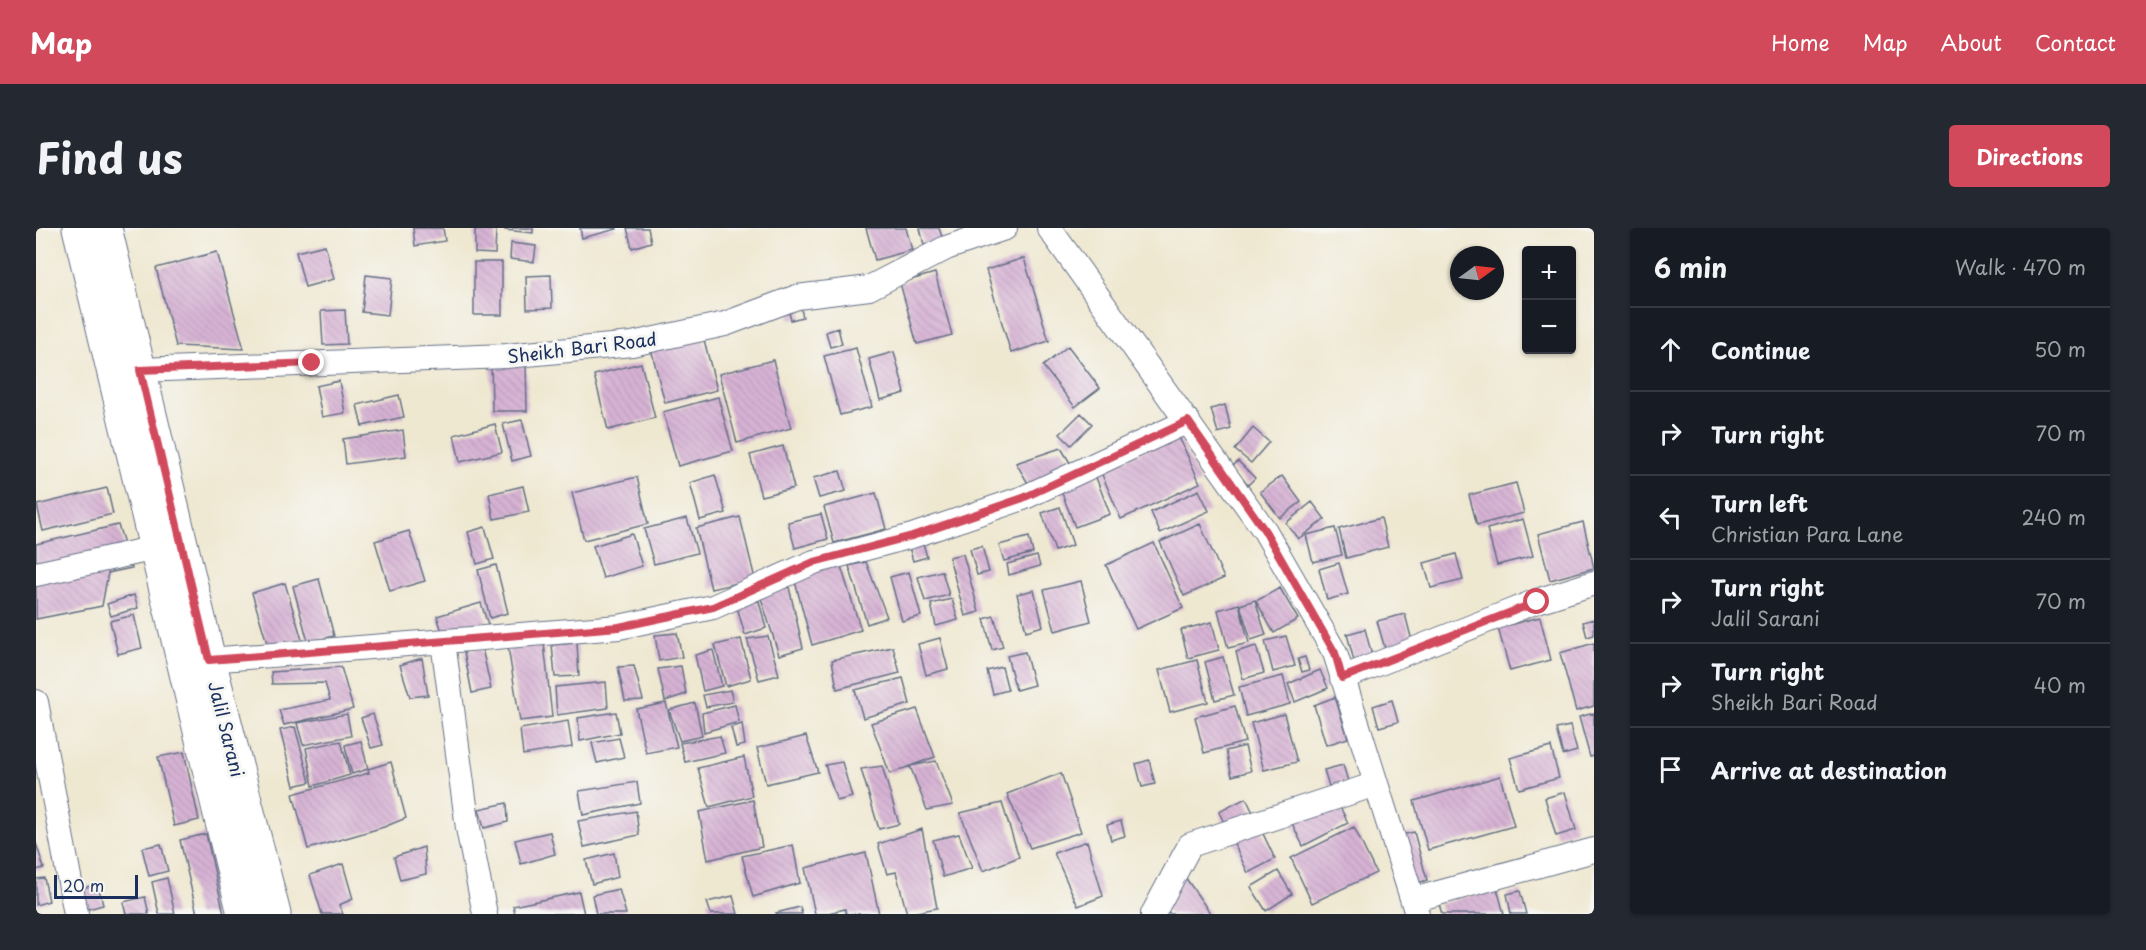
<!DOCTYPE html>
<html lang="en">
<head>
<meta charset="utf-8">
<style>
  body { margin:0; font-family:"Playpen Sans",sans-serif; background:#242831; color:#f1f3f6 }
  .controls { position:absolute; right:18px; top:18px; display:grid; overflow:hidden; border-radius:6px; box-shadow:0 2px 4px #0004 }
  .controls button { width:54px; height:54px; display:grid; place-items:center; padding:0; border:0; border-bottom:2px solid #363941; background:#171b24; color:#f1f3f6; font:30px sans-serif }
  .compass { position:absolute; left:1414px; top:18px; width:54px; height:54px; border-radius:50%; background:#171b24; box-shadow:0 2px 4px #0004; rotate:75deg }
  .scale { position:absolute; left:18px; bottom:15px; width:84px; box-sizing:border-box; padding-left:6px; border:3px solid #1b2f5e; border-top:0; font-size:16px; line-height:21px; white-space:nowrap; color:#1b2f5e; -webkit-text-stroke:4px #f6f6f2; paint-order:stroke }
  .stop { position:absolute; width:18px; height:18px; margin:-14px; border:4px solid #d1495b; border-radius:50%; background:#fff }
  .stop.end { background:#d1495b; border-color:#fff; box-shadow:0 2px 6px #0008 }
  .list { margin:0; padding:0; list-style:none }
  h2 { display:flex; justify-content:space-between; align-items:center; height:78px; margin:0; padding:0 24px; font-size:26px }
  h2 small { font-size:20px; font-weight:400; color:#9ea1a6 }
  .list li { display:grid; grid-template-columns:39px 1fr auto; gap:18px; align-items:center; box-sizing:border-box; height:84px; padding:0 24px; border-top:2px solid #363941 }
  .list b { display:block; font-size:22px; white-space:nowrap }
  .list p { margin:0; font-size:20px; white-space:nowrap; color:#9ea1a6 }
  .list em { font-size:20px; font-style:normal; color:#9ea1a6 }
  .icon { flex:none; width:33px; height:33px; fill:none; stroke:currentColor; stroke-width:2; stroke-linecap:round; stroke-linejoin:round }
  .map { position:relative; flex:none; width:1558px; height:686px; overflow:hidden; border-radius:6px }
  header { display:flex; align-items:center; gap:36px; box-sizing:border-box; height:84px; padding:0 30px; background:#d1495b; color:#fff }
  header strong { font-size:28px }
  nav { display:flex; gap:33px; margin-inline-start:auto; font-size:21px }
  .intro { display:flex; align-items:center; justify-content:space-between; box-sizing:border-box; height:144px; padding:0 36px }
  h1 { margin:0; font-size:42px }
  .button { padding:15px 27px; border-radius:6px; background:#d1495b; color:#fff; font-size:21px; font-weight:700 }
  main { display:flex; gap:36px; padding:0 36px }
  aside { flex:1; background:#171b24; border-radius:6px; box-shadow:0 2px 4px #0004 }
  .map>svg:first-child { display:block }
</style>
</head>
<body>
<header>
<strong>Map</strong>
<nav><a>Home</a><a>Map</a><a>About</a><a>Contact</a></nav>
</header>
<div class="intro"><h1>Find us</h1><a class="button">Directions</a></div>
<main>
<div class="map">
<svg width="1558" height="686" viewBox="0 0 1558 686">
  <defs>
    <pattern id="building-back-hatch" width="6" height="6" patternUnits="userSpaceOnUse" patternTransform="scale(1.5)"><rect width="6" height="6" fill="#d7b2d4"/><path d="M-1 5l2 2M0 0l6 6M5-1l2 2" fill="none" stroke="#b899b8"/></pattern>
  </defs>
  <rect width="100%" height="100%" fill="#f6f6f2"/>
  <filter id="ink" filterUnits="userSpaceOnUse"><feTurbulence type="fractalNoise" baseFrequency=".0167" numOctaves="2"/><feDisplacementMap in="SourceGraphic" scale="12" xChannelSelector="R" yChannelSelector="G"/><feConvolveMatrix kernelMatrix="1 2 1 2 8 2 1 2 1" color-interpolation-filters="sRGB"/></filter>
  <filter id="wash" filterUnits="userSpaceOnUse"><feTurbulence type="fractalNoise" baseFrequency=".008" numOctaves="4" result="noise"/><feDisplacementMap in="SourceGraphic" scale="24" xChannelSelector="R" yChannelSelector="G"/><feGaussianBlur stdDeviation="1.35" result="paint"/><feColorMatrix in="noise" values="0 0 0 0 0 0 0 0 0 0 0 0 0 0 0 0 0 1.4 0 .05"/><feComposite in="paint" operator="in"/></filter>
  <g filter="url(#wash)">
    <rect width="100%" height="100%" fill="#efe8d1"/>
    <g id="blocks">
      <path fill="url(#building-back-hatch)" d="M377,0H407L409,13L379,18Z
        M469,0H497V5L469,2Z
        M544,0H581V1L546,10Z
        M591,0H612L615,14L596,20Z
        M830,0H870L876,22L839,32Z
        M884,0H903L907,12L888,17Z
        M439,2H460L459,26L439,25Z
        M475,15L500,18L498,34L474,31Z
        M289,17L298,51L269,59L260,24Z
        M181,24L208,121L140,118L120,40Z
        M988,30L1013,113L975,125L950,42Z
        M438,34H466V87H438Z
        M899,45L916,107L881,116L864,55Z
        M330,47L356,50L352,87L326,84Z
        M515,47L516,80L491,81L490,48Z
        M764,77L767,89L755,92L752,81Z
        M309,82L311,116L287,117L285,83Z
        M802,100L806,116L794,119L790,104Z
        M666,104L681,162L629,175L614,117Z
        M1032,118L1064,160L1039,179L1007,138Z
        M820,120L836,179L804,187L788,128Z
        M858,124L869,165L844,172L833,131Z
        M490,130L491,183H456L455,131Z
        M737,132L755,200L701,215L683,146Z
        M605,135L619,190L572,202L558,147Z
        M303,153L309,185L286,189L280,158Z
        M363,167L368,189L326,198L321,177Z
        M682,169L697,223L642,238L627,184Z
        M1189,177L1195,201L1182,205L1175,181Z
        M1045,185L1056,196L1035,217L1024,206Z
        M486,192L495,228L476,233L467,196Z
        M459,196L466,224L424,234L418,207Z
        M1217,200L1233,214L1215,235L1199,222Z
        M367,202L370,228L310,236L307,211Z
        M1142,207L1164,255L1085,291L1064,242Z
        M747,218L758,260L725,268L714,227Z
        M1025,220L1036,238L993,257L980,235Z
        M1202,233L1219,250L1212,257L1195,240Z
        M804,243L810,263L783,270L777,250Z
        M679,247L690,285L664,292L654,255Z
        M1059,247L1074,286L1039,299L1024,260Z
        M1246,248L1265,274L1244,290L1224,264Z
        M601,249L612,296L548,312L536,265Z
        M1480,255L1488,285L1441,297L1433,267Z
        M487,258L493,284L458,291L453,266Z
        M71,260L77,286L7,303L1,277Z
        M1163,262L1173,283L1124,305L1115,284Z
        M840,265L850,301L798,315L788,279Z
        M1276,274L1289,291L1262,311L1250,295Z
        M1024,279L1037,317L1019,323L1006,285Z
        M785,286L792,311L759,320L752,294Z
        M704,289L719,351L675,361L660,300Z
        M651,290L661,325L618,336L608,301Z
        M1345,290L1352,319L1310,330L1303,301Z
        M1487,291L1497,328L1461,337L1451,301Z
        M1547,294L1558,340L1514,352L1502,306Z
        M1164,296L1188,350L1148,368L1124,314Z
        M82,297L96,340L72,345L66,378L0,391V316Z
        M449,299L458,331L441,336L432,304Z
        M1299,300L1306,327L1277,334L1270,307Z
        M373,303L389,353L354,363L339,313Z
        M596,306L606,338L567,350L557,318Z
        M993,309L997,325L968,333L963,317Z
        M887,315L891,329L877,333L873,319Z
        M1118,315L1147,380L1100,401L1070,337Z
        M946,318L953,344L941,347L934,321Z
        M927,326L943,384L929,388L913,329Z
        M1420,326L1427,352L1395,360L1388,335Z
        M1001,328L1004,338L973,347L971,336Z
        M803,332L825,402L776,417L757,346Z
        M830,334L851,389L831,396L813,338Z
        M1303,335L1312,366L1291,372L1283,341Z
        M460,337L472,385L454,390L442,342Z
        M906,343L913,367L889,373L882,349Z
        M873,344L885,388L866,393L854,349Z
        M283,351L298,408L272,414L257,358Z
        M1045,353L1055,393L1019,403L1008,362Z
        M249,355L267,415L234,425L216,365Z
        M753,359L767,420L743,427L724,367Z
        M1244,360L1262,391L1238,405L1220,373Z
        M998,362L1007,398L990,403L981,366Z
        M98,367L102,380L75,388L71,376Z
        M916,371L922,392L900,398L895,376Z
        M1219,372L1230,407L1215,412L1204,377Z
        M723,373L730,400L709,407L700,376Z
        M445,375L452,397L408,410L401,388Z
        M1203,376L1213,415L1192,420L1182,382Z
        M1369,386L1377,417L1350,424L1341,393Z
        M98,387L106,420L82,426L74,393Z
        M958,388L967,419L956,422L948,391Z
        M1504,389L1515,432L1474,443L1462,400Z
        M1558,391V407L1551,409L1547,394Z
        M1176,394L1183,422L1152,430L1145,402Z
        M1329,401L1337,432L1319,437L1311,406Z
        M641,405L646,429L623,433L619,407Z
        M732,408L743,447L723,452L711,411Z
        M1250,408L1259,438L1237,444L1229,413Z
        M904,410L912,441L890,447L882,416Z
        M705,411L715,451L690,458L679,417Z
        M508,415L516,489L484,493L472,419Z
        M541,415L543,448L519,449L516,417Z
        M1558,415V478L1540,483L1524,425Z
        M1220,418L1228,445L1207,451L1200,424Z
        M857,419L864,445L801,461L796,432Z
        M446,420L455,461L436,465L428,424Z
        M677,422L686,458L667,463L659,427Z
        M989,424L998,457L980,462L971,428Z
        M1187,429L1198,467L1179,472L1169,434Z
        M1269,429L1273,442L1266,444L1262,431Z
        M386,430L392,467L374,469L364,437Z
        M1161,432L1172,474L1134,484L1123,442Z
        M598,438L607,472L589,473L582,439Z
        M645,438L650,466L629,473L622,441Z
        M305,439L317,481L248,497L243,482L294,472L289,455L236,456L235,444Z
        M966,439L972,462L957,466L951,443Z
        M1284,442L1292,460L1259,474L1252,456Z
        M1247,448L1254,476L1210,488L1203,459Z
        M867,450L874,476L827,490L819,462Z
        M570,454L572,480L521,487L519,459Z
        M694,462L697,474L670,479L667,467Z
        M1299,469L1312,510L1290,517L1278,477Z
        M1356,472L1362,494L1343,499L1337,478Z
        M630,475L641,519L610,525L600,481Z
        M659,475L666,508L644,513L633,482Z
        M699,477L703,494L668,504L666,485Z
        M1199,478L1209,514L1168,525L1159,489Z
        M881,481L899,529L874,538L900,533L917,577L891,582L874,538L854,546L835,495Z
        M580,484L584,505L544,513L542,490Z
        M1558,485V528L1554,529L1543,489Z
        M311,486L315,508L267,517L261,495Z
        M337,486L347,517L335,520L325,490Z
        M1248,486L1261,534L1228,542L1215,495Z
        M532,493L536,519L487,527L484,501Z
        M706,496L709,517L700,519L695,499Z
        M1534,498L1541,523L1527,527L1520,501Z
        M259,499L274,554L258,558L244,502Z
        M684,508L689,525L649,534L644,515Z
        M770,508L782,544L730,556L721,520Z
        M583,510L588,529L561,535L556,515Z
        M305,513L314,547L277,558L270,520Z
        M325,513L332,541L355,534L370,590L348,599L272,621L257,566L333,545L332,541L316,546L312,532L309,517Z
        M1209,518L1215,543L1196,548L1190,523Z
        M1515,519L1523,550L1483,561L1474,530Z
        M148,524L163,592L138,598L122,529Z
        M708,529L716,568L673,579L662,540Z
        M1113,532L1119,556L1106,559L1100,536Z
        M806,534L816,569L801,573L789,537Z
        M1307,537L1312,553L1293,558L1288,542Z
        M846,538L863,596L843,601L825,541Z
        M1025,545L1045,604L994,620L971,566Z
        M1464,548L1478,598L1392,622L1378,573Z
        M601,554L604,575L547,587L543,563Z
        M1529,564L1540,602L1520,608L1509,570Z
        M1299,569L1312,595L1267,618L1254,591Z
        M1210,570L1239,631L1212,645L1183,584Z
        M717,572L726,619L672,632L663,584Z
        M471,575L472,594L448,600L443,581Z
        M966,575L983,629L947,643L924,585Z
        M600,583L603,607L548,619L542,593Z
        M1085,593L1089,608L1075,612L1071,597Z
        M1318,599L1340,645L1276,675L1255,630Z
        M886,601L901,680L871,686L860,644L851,646L842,616Z
        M514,604L519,626L485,636L479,612Z
        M1378,604L1391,652L1376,657L1362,608Z
        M170,606L188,686H161L144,612Z
        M923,606L936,640L907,649L897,612Z
        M1051,613L1067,668L1042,678L1018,625Z
        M0,615L8,640L0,642Z
        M125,616L132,643L113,648L106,620Z
        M757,617L764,655L717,669L706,628Z
        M388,619L390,646L364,652L358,629Z
        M578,625L582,649L556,656L550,632Z
        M830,625L843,686H810L809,681L788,686H779L769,640Z
        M307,636L317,671L303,677L307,686H286L274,647Z
        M1242,643L1256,666L1230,683L1215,659Z
        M1147,646L1174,685L1173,686H1134L1119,666Z
        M8,650L13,673L0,677V651Z
        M131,650L139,686H123L116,654Z
        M62,656L67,677L52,681L47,660Z
        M1461,660L1468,686H1406L1403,676Z
        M583,661L590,686H560L556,667Z
        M1484,663L1490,686H1475L1471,666Z
        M543,664L548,686H479L477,678Z
        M697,668L702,686H675L671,674Z
        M109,669L113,686H90L87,674Z
        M764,679L766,686H741L740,685Z"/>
    </g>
  </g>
  <g filter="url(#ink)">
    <use href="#blocks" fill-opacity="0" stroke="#657086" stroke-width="1.5"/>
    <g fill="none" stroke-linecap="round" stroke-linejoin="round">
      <defs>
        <path id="street" d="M1013,0L1229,303L1299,425L1381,686
          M104,142L470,128L596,116L689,96L761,69L833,60L910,20L969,0
          M0,346L120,320
          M407,414L432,600L449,686
          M173,432L583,399L677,379L778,334L876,308L987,270L1152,193
          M1306,450L1501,373L1558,355
          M0,474L40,686
          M1377,672L1558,622
          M1117,686L1154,617L1340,556"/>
        <path id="secondary" d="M43,0L208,686
          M69,0L173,432L238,686"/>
      </defs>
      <use href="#street" stroke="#657086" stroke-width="26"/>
      <use href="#secondary" stroke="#657086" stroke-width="35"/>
      <use href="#street" stroke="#fff" stroke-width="24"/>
      <use href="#secondary" stroke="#fff" stroke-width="33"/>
    </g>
  </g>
  <g fill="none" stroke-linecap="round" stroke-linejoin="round" filter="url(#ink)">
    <path stroke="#d1495b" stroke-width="8" d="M276,135L104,142L173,432L583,399L677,379L778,334L876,308L987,270L1152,193L1229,303L1299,425L1306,450L1501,374"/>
  </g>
  <g text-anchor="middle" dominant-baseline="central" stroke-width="6" stroke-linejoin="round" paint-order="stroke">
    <g font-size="18" fill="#1b2f5e" stroke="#f6f6f2">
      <text transform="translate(546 119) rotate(-7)">Sheikh Bari Road</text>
      <text transform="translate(191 501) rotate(76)">Jalil Sarani</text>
    </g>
  </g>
</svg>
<div class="controls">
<button>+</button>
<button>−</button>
</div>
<svg class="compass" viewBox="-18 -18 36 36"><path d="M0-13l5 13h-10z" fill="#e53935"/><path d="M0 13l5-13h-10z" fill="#9ea1a6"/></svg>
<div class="scale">20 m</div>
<div class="stop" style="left:1501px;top:374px"></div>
<div class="stop end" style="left:276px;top:135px"></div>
</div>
<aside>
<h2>6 min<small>Walk · 470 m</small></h2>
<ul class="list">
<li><svg class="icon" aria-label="ahead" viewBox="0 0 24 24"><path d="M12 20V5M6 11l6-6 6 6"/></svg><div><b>Continue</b></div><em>50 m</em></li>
<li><svg class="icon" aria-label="right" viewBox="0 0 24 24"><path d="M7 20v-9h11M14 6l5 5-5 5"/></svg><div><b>Turn right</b></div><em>70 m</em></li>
<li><svg class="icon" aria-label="left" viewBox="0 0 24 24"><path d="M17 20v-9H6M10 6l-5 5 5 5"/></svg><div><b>Turn left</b><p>Christian Para Lane</p></div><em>240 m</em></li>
<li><svg class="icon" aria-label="right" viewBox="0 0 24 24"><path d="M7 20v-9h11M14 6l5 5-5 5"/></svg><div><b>Turn right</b><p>Jalil Sarani</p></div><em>70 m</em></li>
<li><svg class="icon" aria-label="right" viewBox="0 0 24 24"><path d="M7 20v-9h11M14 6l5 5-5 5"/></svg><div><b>Turn right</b><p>Sheikh Bari Road</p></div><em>40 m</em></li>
<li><svg class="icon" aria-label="arrive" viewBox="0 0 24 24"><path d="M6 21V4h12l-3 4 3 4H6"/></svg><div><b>Arrive at destination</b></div></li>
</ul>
</aside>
</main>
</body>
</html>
